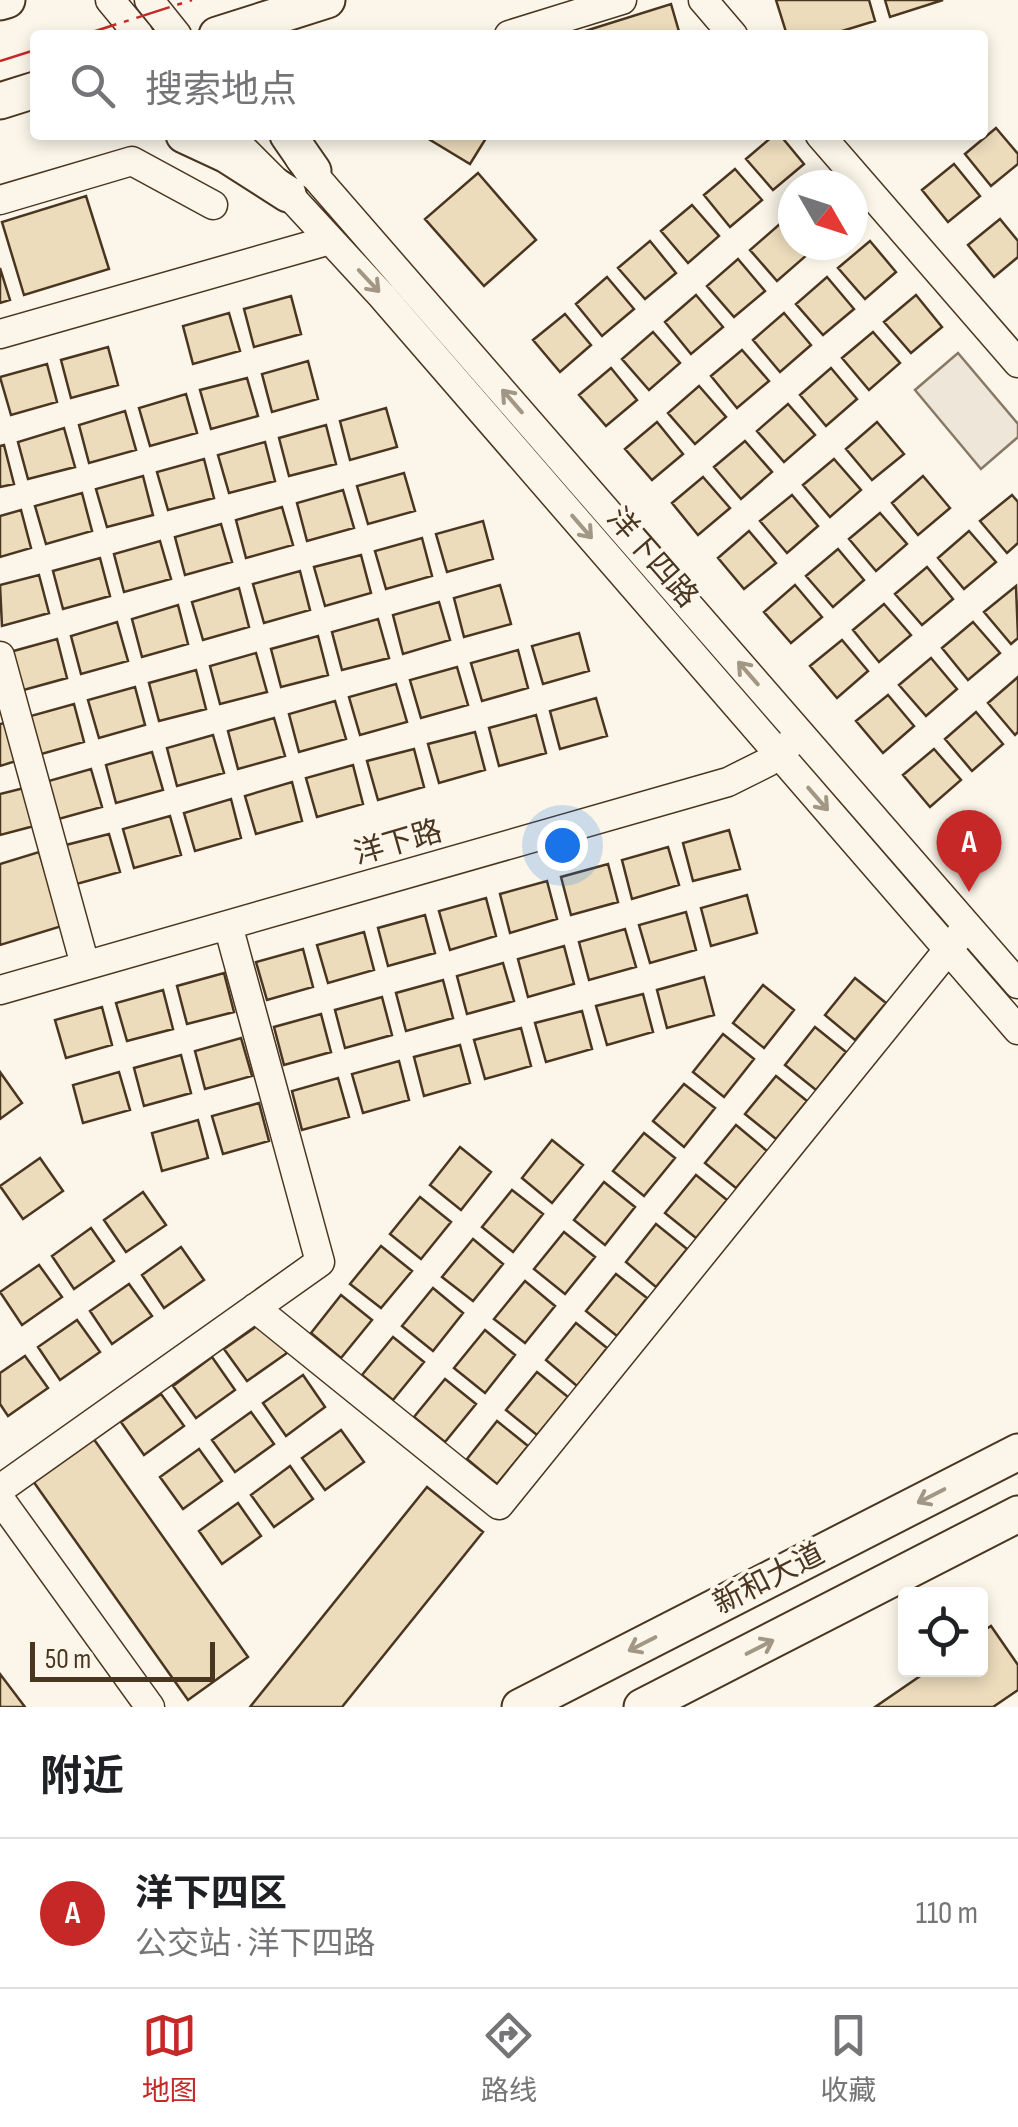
<!DOCTYPE html>
<html lang="zh">
<head>
<meta charset="utf-8">
<style>
  body { margin:0; font-family:"Sofia Sans Condensed","Noto Sans SC",sans-serif; background:#f2f2f2; color:#202124 }
  .controls { position:absolute; right:30px; bottom:30px; display:grid; overflow:hidden; border-radius:10px; box-shadow:0 5px 15px #0003 }
  .controls button { width:90px; height:90px; display:grid; place-items:center; padding:0; border:0; border-bottom:2px solid #e0e0e0; background:#fff; color:#202124; font:50px sans-serif }
  .compass { position:absolute; left:778px; top:170px; width:90px; height:90px; border-radius:50%; background:#fff; box-shadow:0 5px 15px #0003; rotate:129deg }
  .scale { position:absolute; left:30px; bottom:25px; width:185px; box-sizing:border-box; padding-left:10px; border:5px solid #4a3520; border-top:0; font-size:28px; line-height:35px; white-space:nowrap; color:#4a3520; -webkit-text-stroke:8px #fbf6e9; paint-order:stroke }
  .you { position:absolute; left:562px; top:845px; width:35px; height:35px; margin:-25px; border:8px solid #fff; border-radius:50%; background:#1a73e8; box-shadow:0 0 0 15px #1a73e833 }
  .badge { display:grid; place-items:center; width:65px; height:65px; border-radius:50%; background:#c62828; color:#fff; font-size:32px; font-weight:700 }
  .pin { position:absolute; translate:-50% -82px; filter:drop-shadow(0 2px 5px #0008) }
  .pin::after { content:''; position:absolute; top:52px; width:35px; height:30px; background:inherit; clip-path:polygon(0 0,100% 0,50% 100%) }
  .list { margin:0; padding:0; list-style:none }
  h2 { display:flex; justify-content:space-between; align-items:center; height:130px; margin:0; padding:0 40px; font-size:42px }
  h2 small { font-size:32px; font-weight:400; color:#757577 }
  .list li { display:grid; grid-template-columns:65px 1fr auto; gap:30px; align-items:center; box-sizing:border-box; height:150px; padding:0 40px; border-top:2px solid #e0e0e0 }
  .list b { display:block; font-size:38px; white-space:nowrap }
  .list p { margin:0; font-size:32px; white-space:nowrap; color:#757577 }
  .list em { font-size:32px; font-style:normal; color:#757577 }
  .icon { flex:none; width:55px; height:55px; fill:none; stroke:currentColor; stroke-width:2; stroke-linecap:round; stroke-linejoin:round }
  .map { position:relative; flex:none; width:1018px; height:1707px; overflow:hidden }
  .search { position:absolute; background:#fff; box-shadow:0 5px 15px #0003; left:30px; right:30px; top:30px; height:110px; display:flex; align-items:center; gap:25px; box-sizing:border-box; padding:0 35px; border-radius:10px; color:#757577; font-size:38px }
  .sheet { height:280px; background:#fff }
  nav { display:flex; justify-content:space-around; align-items:center; box-sizing:border-box; height:140px; border-top:2px solid #e0e0e0; background:#fff; font-size:28px; color:#757577 }
  nav a { display:grid; justify-items:center; gap:5px }
  nav .on { color:#c62828 }
  .map>svg:first-child { display:block }
</style>
</head>
<body>
<div class="map">
<svg width="1018" height="1707" viewBox="0 0 1018 1707">
  <rect width="100%" height="100%" fill="#fbf6e9"/>
  <path fill="#ede6d9" stroke="#887966" stroke-width="2.5" d="M958,353L1018,424V437L981,469L915,390Z"/>
  <path fill="#ecdcbc" stroke="#4a3520" stroke-width="2.5" d="M776,0H869L875,21L829,35H787Z
    M885,0H943L890,17Z
    M671,4L680,35H587L585,31Z
    M996,128L1018,154V164L991,186L965,154Z
    M422,135H488L470,164Z
    M774,135H780L804,164L773,190L746,159Z
    M954,164L980,196L948,222L922,190Z
    M735,169L762,200L730,227L704,195Z
    M478,173L536,240L484,286L425,219Z
    M86,196L109,269L24,295L2,222Z
    M692,205L719,236L688,263L661,231Z
    M1000,219L1018,241V257L994,277L968,245Z
    M781,223L793,237V245H800L808,254L777,281L750,250Z
    M650,241L676,273L645,299L618,268Z
    M870,241L896,272L865,299L838,268Z
    M738,259L765,291L734,317L707,286Z
    M0,268L10,300L0,303Z
    M607,277L634,309L602,336L576,304Z
    M827,277L854,309L823,335L796,304Z
    M696,295L723,327L691,354L665,322Z
    M916,295L942,327L911,353L884,322Z
    M291,296L301,334L254,347L244,309Z
    M229,313L240,351L193,364L183,326Z
    M784,313L811,345L780,372L753,340Z
    M565,314L591,345L560,372L533,340Z
    M653,332L680,363L649,390L622,359Z
    M873,332L900,363L869,390L842,358Z
    M108,347L118,385L71,398L61,360Z
    M742,350L769,381L737,408L711,376Z
    M308,361L318,399L272,412L262,374Z
    M47,364L57,402L11,415L0,377Z
    M611,368L637,400L606,426L579,395Z
    M831,368L857,399L826,426L800,395Z
    M247,378L258,416L211,429L200,390Z
    M699,386L726,417L695,444L668,413Z
    M186,394L197,433L150,446L139,408Z
    M788,404L815,435L784,462L757,431Z
    M386,408L397,447L350,460L340,421Z
    M125,411L136,450L89,463L79,425Z
    M657,422L683,454L652,480L625,449Z
    M877,422L904,454L872,480L846,449Z
    M326,425L336,464L289,476L279,438Z
    M64,428L75,467L28,479L18,442Z
    M745,441L772,472L741,499L714,467Z
    M265,442L275,481L229,493L218,455Z
    M4,445L14,484L0,487V446Z
    M204,459L214,498L168,510L157,472Z
    M834,459L861,490L830,517L803,485Z
    M404,473L415,511L368,524L357,486Z
    M143,476L153,515L107,527L96,489Z
    M923,476L950,508L918,535L892,503Z
    M703,477L730,508L698,535L672,503Z
    M343,490L354,528L307,541L297,503Z
    M82,493L92,531L46,544L35,506Z
    M792,495L818,526L787,553L760,521Z
    M1012,495L1018,502V543L1007,553L980,521Z
    M282,507L293,545L246,558L236,520Z
    M21,510L31,548L0,557V516Z
    M880,513L907,544L876,571L849,539Z
    M483,521L493,559L447,572L436,534Z
    M221,524L232,562L185,575L175,537Z
    M749,531L776,563L744,589L718,558Z
    M969,531L996,562L964,589L938,558Z
    M422,538L432,576L386,589L375,551Z
    M160,541L171,579L124,592L114,554Z
    M838,549L864,580L833,607L806,576Z
    M361,555L371,593L325,606L314,567Z
    M100,558L110,596L63,609L53,571Z
    M927,567L953,599L922,625L895,594Z
    M300,571L310,610L264,623L253,584Z
    M39,575L49,613L2,626L0,585Z
    M500,585L511,624L464,637L454,598Z
    M795,585L822,617L791,643L764,612Z
    M1016,586L1018,638L1011,644L984,612Z
    M239,588L249,627L203,640L192,602Z
    M439,602L450,640L403,654L393,615Z
    M884,604L911,635L879,662L853,630Z
    M178,605L188,644L142,657L132,619Z
    M378,619L389,658L342,670L332,632Z
    M117,622L128,661L81,674L71,636Z
    M973,622L1000,653L968,680L942,648Z
    M579,633L589,671L543,684L532,646Z
    M318,636L328,675L281,687L271,649Z
    M57,639L67,678L20,691L10,652Z
    M842,640L868,671L837,698L810,666Z
    M518,650L528,688L482,701L471,663Z
    M256,653L267,692L220,704L210,666Z
    M931,658L957,689L926,716L899,685Z
    M457,667L468,705L421,718L410,680Z
    M196,670L206,709L159,721L149,683Z
    M1018,677V732L1015,735L988,703Z
    M396,684L407,722L360,735L349,697Z
    M135,687L145,725L99,738L88,700Z
    M888,695L914,726L883,753L856,721Z
    M596,698L607,736L560,749L550,711Z
    M335,701L346,739L299,752L289,714Z
    M74,704L84,742L38,755L27,717Z
    M976,712L1003,744L972,771L945,739Z
    M536,715L546,753L499,766L489,728Z
    M274,718L285,756L238,769L228,731Z
    M6,723L16,761L0,766V724Z
    M475,732L485,770L439,783L428,744Z
    M213,735L224,773L177,786L167,748Z
    M414,749L424,787L378,800L367,761Z
    M934,749L961,780L930,807L903,775Z
    M152,752L163,790L116,803L106,765Z
    M353,765L363,804L317,817L306,778Z
    M91,769L102,807L55,820L45,782Z
    M292,782L302,821L256,834L245,796Z
    M24,788L34,826L0,835V794Z
    M231,799L241,838L195,851L184,813Z
    M170,816L181,855L134,868L123,829Z
    M729,830L740,869L693,881L683,843Z
    M109,834L120,872L73,885L62,846Z
    M668,847L679,885L632,899L622,860Z
    M39,852L62,926L0,945V864Z
    M608,864L618,902L571,915L561,877Z
    M547,881L557,919L510,933L500,894Z
    M747,895L757,933L711,946L701,908Z
    M486,898L496,936L450,950L439,911Z
    M686,912L696,950L650,963L639,925Z
    M425,915L435,953L388,966L378,928Z
    M625,929L636,967L589,980L579,942Z
    M364,932L374,970L328,983L317,945Z
    M564,946L574,984L528,997L518,959Z
    M303,949L313,987L267,1000L256,962Z
    M503,963L514,1001L467,1014L457,976Z
    M224,973L234,1012L187,1024L177,986Z
    M704,977L714,1015L667,1028L657,990Z
    M855,978L886,1003L855,1040L825,1015Z
    M443,980L453,1018L406,1031L396,993Z
    M763,985L794,1010L764,1048L733,1023Z
    M163,990L173,1029L127,1041L116,1003Z
    M643,994L653,1032L607,1045L596,1006Z
    M382,997L392,1035L345,1048L335,1010Z
    M102,1007L112,1045L66,1058L55,1020Z
    M582,1011L592,1049L546,1062L535,1023Z
    M321,1014L331,1052L284,1065L274,1027Z
    M815,1027L846,1052L816,1090L785,1065Z
    M521,1028L531,1066L485,1079L474,1040Z
    M723,1034L754,1059L724,1097L693,1072Z
    M241,1038L252,1076L205,1089L195,1051Z
    M460,1045L470,1083L424,1096L414,1057Z
    M181,1055L191,1093L144,1106L134,1068Z
    M399,1061L409,1100L363,1113L352,1074Z
    M0,1072L22,1103L0,1119Z
    M119,1072L130,1110L83,1123L73,1085Z
    M776,1076L807,1101L776,1139L745,1114Z
    M338,1078L349,1117L302,1130L292,1091Z
    M684,1084L715,1108L684,1147L653,1121Z
    M259,1103L269,1141L223,1154L212,1116Z
    M198,1120L208,1158L162,1171L152,1133Z
    M736,1125L767,1151L736,1188L705,1163Z
    M644,1133L675,1158L644,1196L613,1171Z
    M552,1140L583,1165L552,1203L522,1178Z
    M460,1147L491,1172L461,1210L430,1185Z
    M40,1158L63,1191L23,1219L0,1186Z
    M696,1175L727,1200L696,1238L665,1213Z
    M604,1182L635,1207L605,1245L574,1220Z
    M512,1190L543,1214L513,1252L482,1227Z
    M143,1192L166,1225L126,1252L104,1220Z
    M420,1197L451,1222L421,1259L390,1234Z
    M656,1224L687,1249L656,1287L626,1262Z
    M91,1228L114,1261L74,1289L52,1256Z
    M564,1232L595,1257L565,1294L534,1269Z
    M473,1239L503,1264L473,1301L442,1277Z
    M381,1246L412,1271L381,1308L350,1284Z
    M181,1247L204,1280L164,1308L142,1275Z
    M39,1265L62,1297L22,1325L0,1292Z
    M616,1274L647,1298L617,1336L586,1311Z
    M525,1281L555,1306L525,1343L494,1319Z
    M129,1284L152,1316L112,1344L90,1311Z
    M433,1288L463,1313L433,1351L402,1326Z
    M341,1295L372,1320L341,1358L311,1333Z
    M77,1320L100,1352L60,1380L38,1347Z
    M264,1321L287,1353L247,1381L224,1349Z
    M576,1323L607,1348L577,1386L546,1360Z
    M485,1330L515,1355L485,1393L454,1368Z
    M393,1337L424,1362L393,1400L362,1375Z
    M25,1356L48,1388L8,1416L0,1404V1373Z
    M212,1357L235,1390L196,1418L173,1386Z
    M537,1372L568,1397L537,1435L506,1410Z
    M303,1375L325,1407L286,1436L263,1403Z
    M445,1379L476,1404L445,1442L414,1417Z
    M161,1394L184,1426L144,1455L121,1422Z
    M251,1412L274,1444L235,1472L212,1440Z
    M497,1421L528,1446L497,1484L467,1459Z
    M341,1430L364,1462L325,1490L302,1458Z
    M93,1438L248,1657L188,1700L33,1481Z
    M199,1449L222,1481L183,1509L160,1477Z
    M290,1466L313,1499L274,1527L251,1495Z
    M427,1487L483,1532L342,1707H250Z
    M238,1503L261,1536L222,1564L199,1531Z
    M991,1626L1018,1665V1690L993,1707H875L929,1670H980V1633Z
    M0,1674L25,1707H0Z"/>
  <g fill="none" stroke-linecap="round" stroke-linejoin="round">
    <defs>
      <path id="minor" d="M110,0L139,35
        M149,0L177,35
        M703,0L733,35
        M509,35L622,0
        M229,135L288,194L382,296L1018,1030
        M820,135L1018,363
        M300,159L1018,984
        M0,200L132,161L213,205
        M0,334L330,240
        M0,656L85,965
        M0,990L728,782L768,762L792,742
        M255,1308L499,1505L960,935
        M0,1489L320,1262L228,925
        M0,1499L150,1707"/>
      <path id="major" d="M0,2L7,0
        M217,35L327,0
        M0,101L35,90
        M184,135L227,155L288,194
        M288,135L313,171
        M520,1707L1018,1452
        M642,1707L1018,1514"/>
    </defs>
    <use href="#minor" stroke="#4a3520" stroke-width="31"/>
    <use href="#major" stroke="#4a3520" stroke-width="39"/>
    <use href="#minor" stroke="#fbf6e9" stroke-width="28"/>
    <use href="#major" stroke="#fbf6e9" stroke-width="35"/>
    <path stroke="#c62828" stroke-width="2.5" stroke-dasharray="35 8 5 8" stroke-linecap="butt" d="M83,35L192,0
      M0,61L35,50"/>
  </g>
  <defs><path id="oneway-shaft" d="M-6 0H5M1.5-3L5.5 0L1.5 3" fill="none" stroke-width="1.6" stroke-linecap="round" stroke-linejoin="round" transform="scale(2.5)"/></defs>
  <g stroke="#a29684">
    <use href="#oneway-shaft" transform="translate(369 281) rotate(47)"/>
    <use href="#oneway-shaft" transform="translate(512 401) rotate(-131)"/>
    <use href="#oneway-shaft" transform="translate(582 527) rotate(49)"/>
    <use href="#oneway-shaft" transform="translate(748 673) rotate(-131)"/>
    <use href="#oneway-shaft" transform="translate(818 799) rotate(49)"/>
    <use href="#oneway-shaft" transform="translate(931 1496) rotate(153)"/>
    <use href="#oneway-shaft" transform="translate(642 1644) rotate(153)"/>
    <use href="#oneway-shaft" transform="translate(760 1647) rotate(-27)"/>
  </g>
  <g text-anchor="middle" dominant-baseline="central" stroke-width="8" stroke-linejoin="round" paint-order="stroke">
    <g font-size="30" fill="#4a3520" stroke="#fbf6e9">
      <text transform="translate(652 558) rotate(49)">洋下四路</text>
      <text transform="translate(398 843) rotate(-16)">洋下路</text>
      <text transform="translate(769 1579) rotate(-27)">新和大道</text>
    </g>
  </g>
</svg>
<div class="controls">
<button><svg class="icon" aria-label="locate" viewBox="0 0 24 24"><circle cx="12" cy="12" r="6"/><path d="M12 2v4M12 18v4M2 12h4M18 12h4"/></svg></button>
</div>
<svg class="compass" viewBox="-18 -18 36 36"><path d="M0-13l5 13h-10z" fill="#e53935"/><path d="M0 13l5-13h-10z" fill="#757577"/></svg>
<div class="scale">50 m</div>
<div class="you"></div>
<div class="pin badge" style="left:969px;top:892px">A</div>
<div class="search"><svg class="icon" aria-label="search" viewBox="0 0 24 24"><circle cx="10" cy="10" r="6"/><path d="M15 15l6 6"/></svg>搜索地点</div>
</div>
<section class="sheet">
<h2>附近<small></small></h2>
<ul class="list">
<li><span class="badge">A</span><div><b>洋下四区</b><p>公交站 · 洋下四路</p></div><em>110 m</em></li>
</ul>
</section>
<nav>
<a class="on"><svg class="icon" aria-label="map" viewBox="0 0 24 24"><path d="M3 6l6-2 6 2 6-2v14l-6 2-6-2-6 2zM9 4v14M15 6v14"/></svg>地图</a>
<a><svg class="icon" aria-label="directions" viewBox="0 0 24 24"><path d="M12 3l9 9-9 9-9-9zM9 14v-3h6M13 9l2 2-2 2"/></svg>路线</a>
<a><svg class="icon" aria-label="saved" viewBox="0 0 24 24"><path d="M7 4h10v16l-5-4-5 4z"/></svg>收藏</a>
</nav>
</body>
</html>
